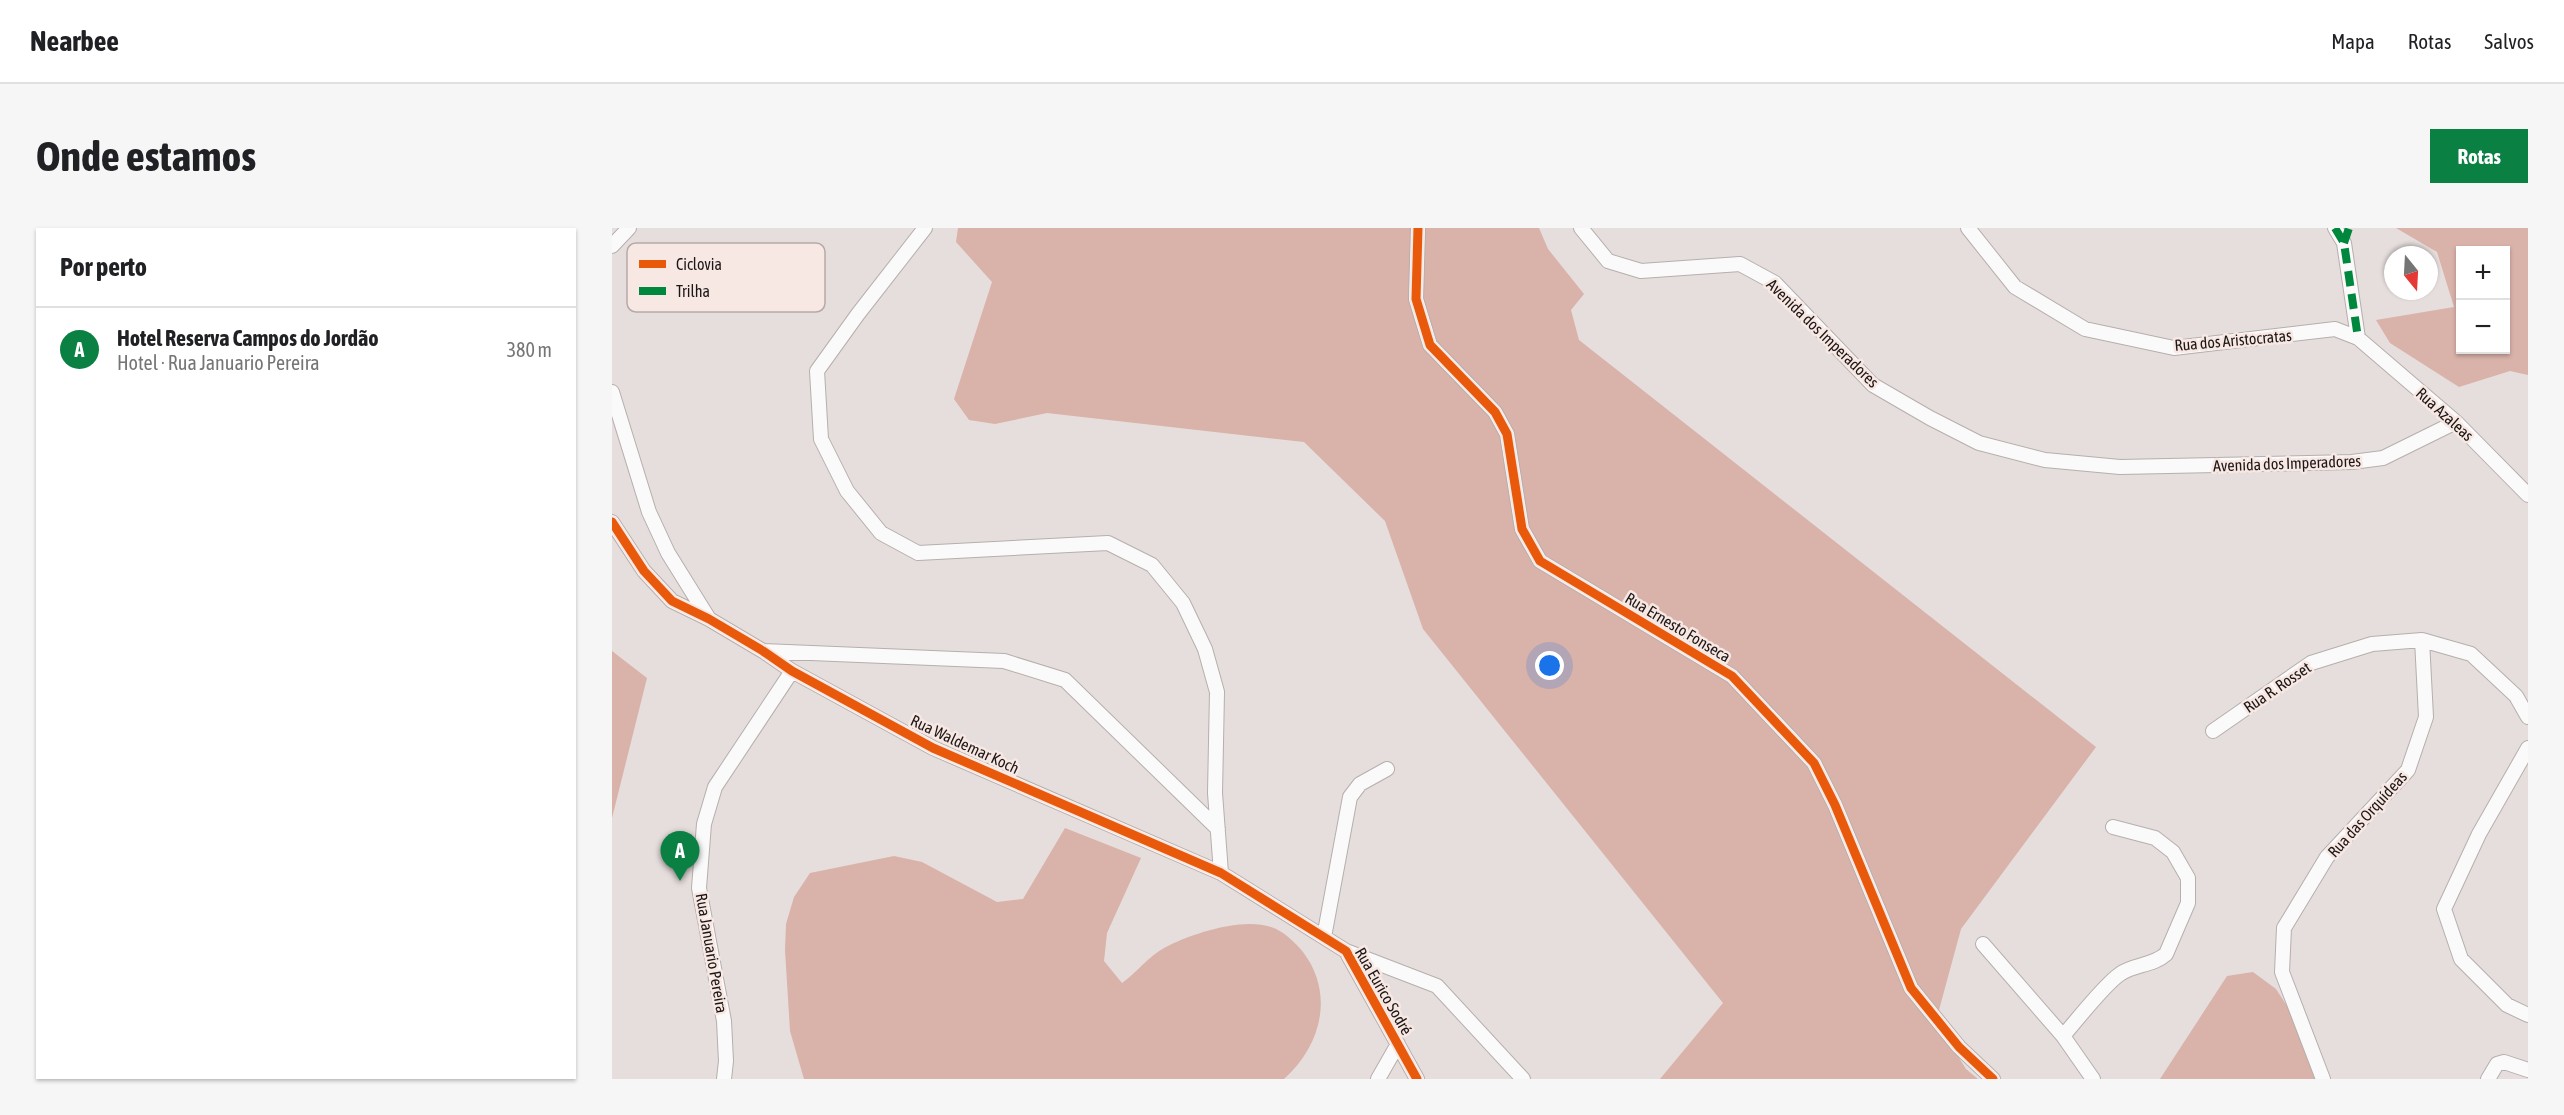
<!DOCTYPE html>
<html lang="pt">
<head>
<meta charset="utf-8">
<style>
  body { margin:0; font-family:"Asap Condensed",sans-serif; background:#f6f6f6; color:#202124 }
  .controls { position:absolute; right:18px; top:18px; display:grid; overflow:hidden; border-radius:0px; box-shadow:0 2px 4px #0004 }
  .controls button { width:54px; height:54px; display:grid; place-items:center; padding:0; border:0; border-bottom:2px solid #e0e0e0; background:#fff; color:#202124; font:30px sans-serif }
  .compass { position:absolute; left:1772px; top:18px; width:54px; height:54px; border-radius:50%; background:#fff; box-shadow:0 2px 4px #0004; rotate:162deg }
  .you { position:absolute; left:938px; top:438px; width:21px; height:21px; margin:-15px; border:4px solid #fff; border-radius:50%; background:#1a73e8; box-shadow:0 0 0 9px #1a73e833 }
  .badge { display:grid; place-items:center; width:39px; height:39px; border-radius:50%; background:#0b8043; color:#fff; font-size:20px; font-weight:700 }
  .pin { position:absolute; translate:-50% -50px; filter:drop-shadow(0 2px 3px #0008) }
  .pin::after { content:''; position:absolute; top:32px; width:21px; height:18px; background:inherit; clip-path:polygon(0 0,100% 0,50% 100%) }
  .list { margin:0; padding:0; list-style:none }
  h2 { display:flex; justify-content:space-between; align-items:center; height:78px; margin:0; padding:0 24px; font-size:26px }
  h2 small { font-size:20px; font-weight:400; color:#757577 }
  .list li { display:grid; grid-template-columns:39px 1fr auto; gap:18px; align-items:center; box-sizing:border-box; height:84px; padding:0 24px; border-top:2px solid #e0e0e0 }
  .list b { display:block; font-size:22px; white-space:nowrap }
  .list p { margin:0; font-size:20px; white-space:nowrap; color:#757577 }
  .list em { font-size:20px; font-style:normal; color:#757577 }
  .map { position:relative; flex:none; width:1916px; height:851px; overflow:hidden; border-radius:0px }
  header { display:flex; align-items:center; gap:36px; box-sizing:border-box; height:84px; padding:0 30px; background:#fff; border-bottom:2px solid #e0e0e0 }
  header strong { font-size:28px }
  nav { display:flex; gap:33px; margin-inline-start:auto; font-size:21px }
  .intro { display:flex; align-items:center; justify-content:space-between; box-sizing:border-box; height:144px; padding:0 36px }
  h1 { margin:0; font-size:42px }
  .button { padding:15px 27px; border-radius:0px; background:#0b8043; color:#fff; font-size:21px; font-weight:700 }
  main { display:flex; gap:36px; padding:0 36px }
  aside { flex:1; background:#fff; border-radius:0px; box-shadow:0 2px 4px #0004 }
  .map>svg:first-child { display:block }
</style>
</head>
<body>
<header>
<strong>Nearbee</strong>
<nav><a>Mapa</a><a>Rotas</a><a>Salvos</a></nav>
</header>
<div class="intro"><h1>Onde estamos</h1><a class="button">Rotas</a></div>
<main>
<aside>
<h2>Por perto<small></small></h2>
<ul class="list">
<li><span class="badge">A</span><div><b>Hotel Reserva Campos do Jordão</b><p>Hotel · Rua Januario Pereira</p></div><em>380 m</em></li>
</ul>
</aside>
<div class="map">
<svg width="1916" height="851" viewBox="0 0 1916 851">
  <rect width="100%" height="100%" fill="#e6dedc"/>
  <path fill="#d9b2a9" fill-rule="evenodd" d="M346,0H927L936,21L972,66L959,82L967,112L1484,519L1349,701L1324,793L1354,841L1366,851H1048L1111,775L811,401L773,293L692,214L435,185L383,196L357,192L342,171L380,54L344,14Z
    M1784,0H1916V147L1898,143L1847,159L1778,115L1764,92L1842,79L1825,24ZM1894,22V122H1848V22Z
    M0,423L35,450L0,590Z
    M453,600L529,630L495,705L492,733L510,755C524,745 537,728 552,720C578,706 630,689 659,699C670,702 684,715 691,724C723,766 709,818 672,851H192L178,803L173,722L174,696L182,669L198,645L282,628L310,634L385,674L411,671Z
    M1641,744L1664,761L1679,784L1706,851H1548L1615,748Z"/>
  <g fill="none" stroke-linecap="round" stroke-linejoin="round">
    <defs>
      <path id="minor" d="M313,0L246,86L205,143L209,211L235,263L269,305L306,325L496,315L540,337L571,375L593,421L605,464L603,565L609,645
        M806,0L804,71L818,117L883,184L895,206L910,301L928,333L1120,448L1202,535L1223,577L1299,760L1347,819L1381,851
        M969,0L996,33L1029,43L1128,36L1163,55L1261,157L1318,190L1367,215L1433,232L1508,239L1740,234L1771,230L1844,194
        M1356,0L1403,59L1473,101L1562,120L1723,101L1746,110L1844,194L1916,267
        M1723,0L1732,15L1746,110
        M0,18L17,0
        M0,164L37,284L56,325L97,391
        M0,294L32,343L60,373L97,391L151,423L180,443L321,520L609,645L734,723L805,851
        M151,423L392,433L453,452L606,601
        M1601,503L1699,435L1760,416L1810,412L1859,426L1904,468L1916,489
        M1916,520L1867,606L1832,681L1849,731L1895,777L1916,787
        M712,709L738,569L748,556L775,541
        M1371,716L1451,808L1481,851
        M734,723L825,758L911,851
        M1451,808C1465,792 1492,757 1508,746C1522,736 1541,738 1554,726L1576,675V650L1561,624L1543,610L1501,599
        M112,851L114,833L112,793L87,660L92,596L103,559L180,443
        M766,851L786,816
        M1711,851L1670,744L1672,700L1715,629L1796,542L1814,489L1810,412
        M1876,851L1885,836L1892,834L1916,842"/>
    </defs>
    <use href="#minor" stroke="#b5afad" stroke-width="16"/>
    <use href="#minor" stroke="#fbfafa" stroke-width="14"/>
    <path stroke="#00873e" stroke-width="8" stroke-dasharray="15 8" stroke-linecap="butt" d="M1723,0L1732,15L1746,110
      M1732,15L1737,0"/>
    <defs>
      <path id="cycleway" d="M806,0L804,71L818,117L883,184L895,206L910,301L928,333L1120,448L1202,535L1223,577L1299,760L1347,819L1381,851
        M0,294L32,343L60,373L97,391L151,423L180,443L321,520L609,645L734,723L805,851"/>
    </defs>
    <use href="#cycleway" stroke="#f8e8e4" stroke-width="13"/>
    <use href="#cycleway" stroke="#e8590c" stroke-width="9"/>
  </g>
  <g text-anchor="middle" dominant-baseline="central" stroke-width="5" stroke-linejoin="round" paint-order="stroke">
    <g font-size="16" fill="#1c1615" stroke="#f8e8e4">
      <text transform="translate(1211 105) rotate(44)">Avenida dos Imperadores</text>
      <text transform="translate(1621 112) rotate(-5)">Rua dos Aristocratas</text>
      <text transform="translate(1833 186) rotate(42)">Rua Azaleas</text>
      <text transform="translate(1675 235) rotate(-2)">Avenida dos Imperadores</text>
      <text transform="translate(1066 399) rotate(31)">Rua Ernesto Fonseca</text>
      <text transform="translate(1665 459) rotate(-34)">Rua R. Rosset</text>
      <text transform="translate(353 516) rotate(25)">Rua Waldemar Koch</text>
      <text transform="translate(1755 586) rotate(-48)">Rua das Orquídeas</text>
      <text transform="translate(100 725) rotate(80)">Rua Januario Pereira</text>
      <text transform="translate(772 763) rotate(60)">Rua Eurico Sodré</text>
    </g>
  </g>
  <rect x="15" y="15" width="198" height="69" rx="9" fill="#f8e8e4" stroke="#b6a9a6" stroke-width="1.5"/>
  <rect x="27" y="32" width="27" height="8" fill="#e8590c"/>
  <rect x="27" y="59" width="27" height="8" fill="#00873e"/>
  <g font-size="16" fill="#1c1615">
    <text x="64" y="42">Ciclovia</text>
    <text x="64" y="69">Trilha</text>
  </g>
</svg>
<div class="controls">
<button>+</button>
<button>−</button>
</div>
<svg class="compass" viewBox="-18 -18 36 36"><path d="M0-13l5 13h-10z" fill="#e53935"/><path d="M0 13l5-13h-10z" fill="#757577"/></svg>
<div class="you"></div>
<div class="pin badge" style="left:68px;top:653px">A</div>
</div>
</main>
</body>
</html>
